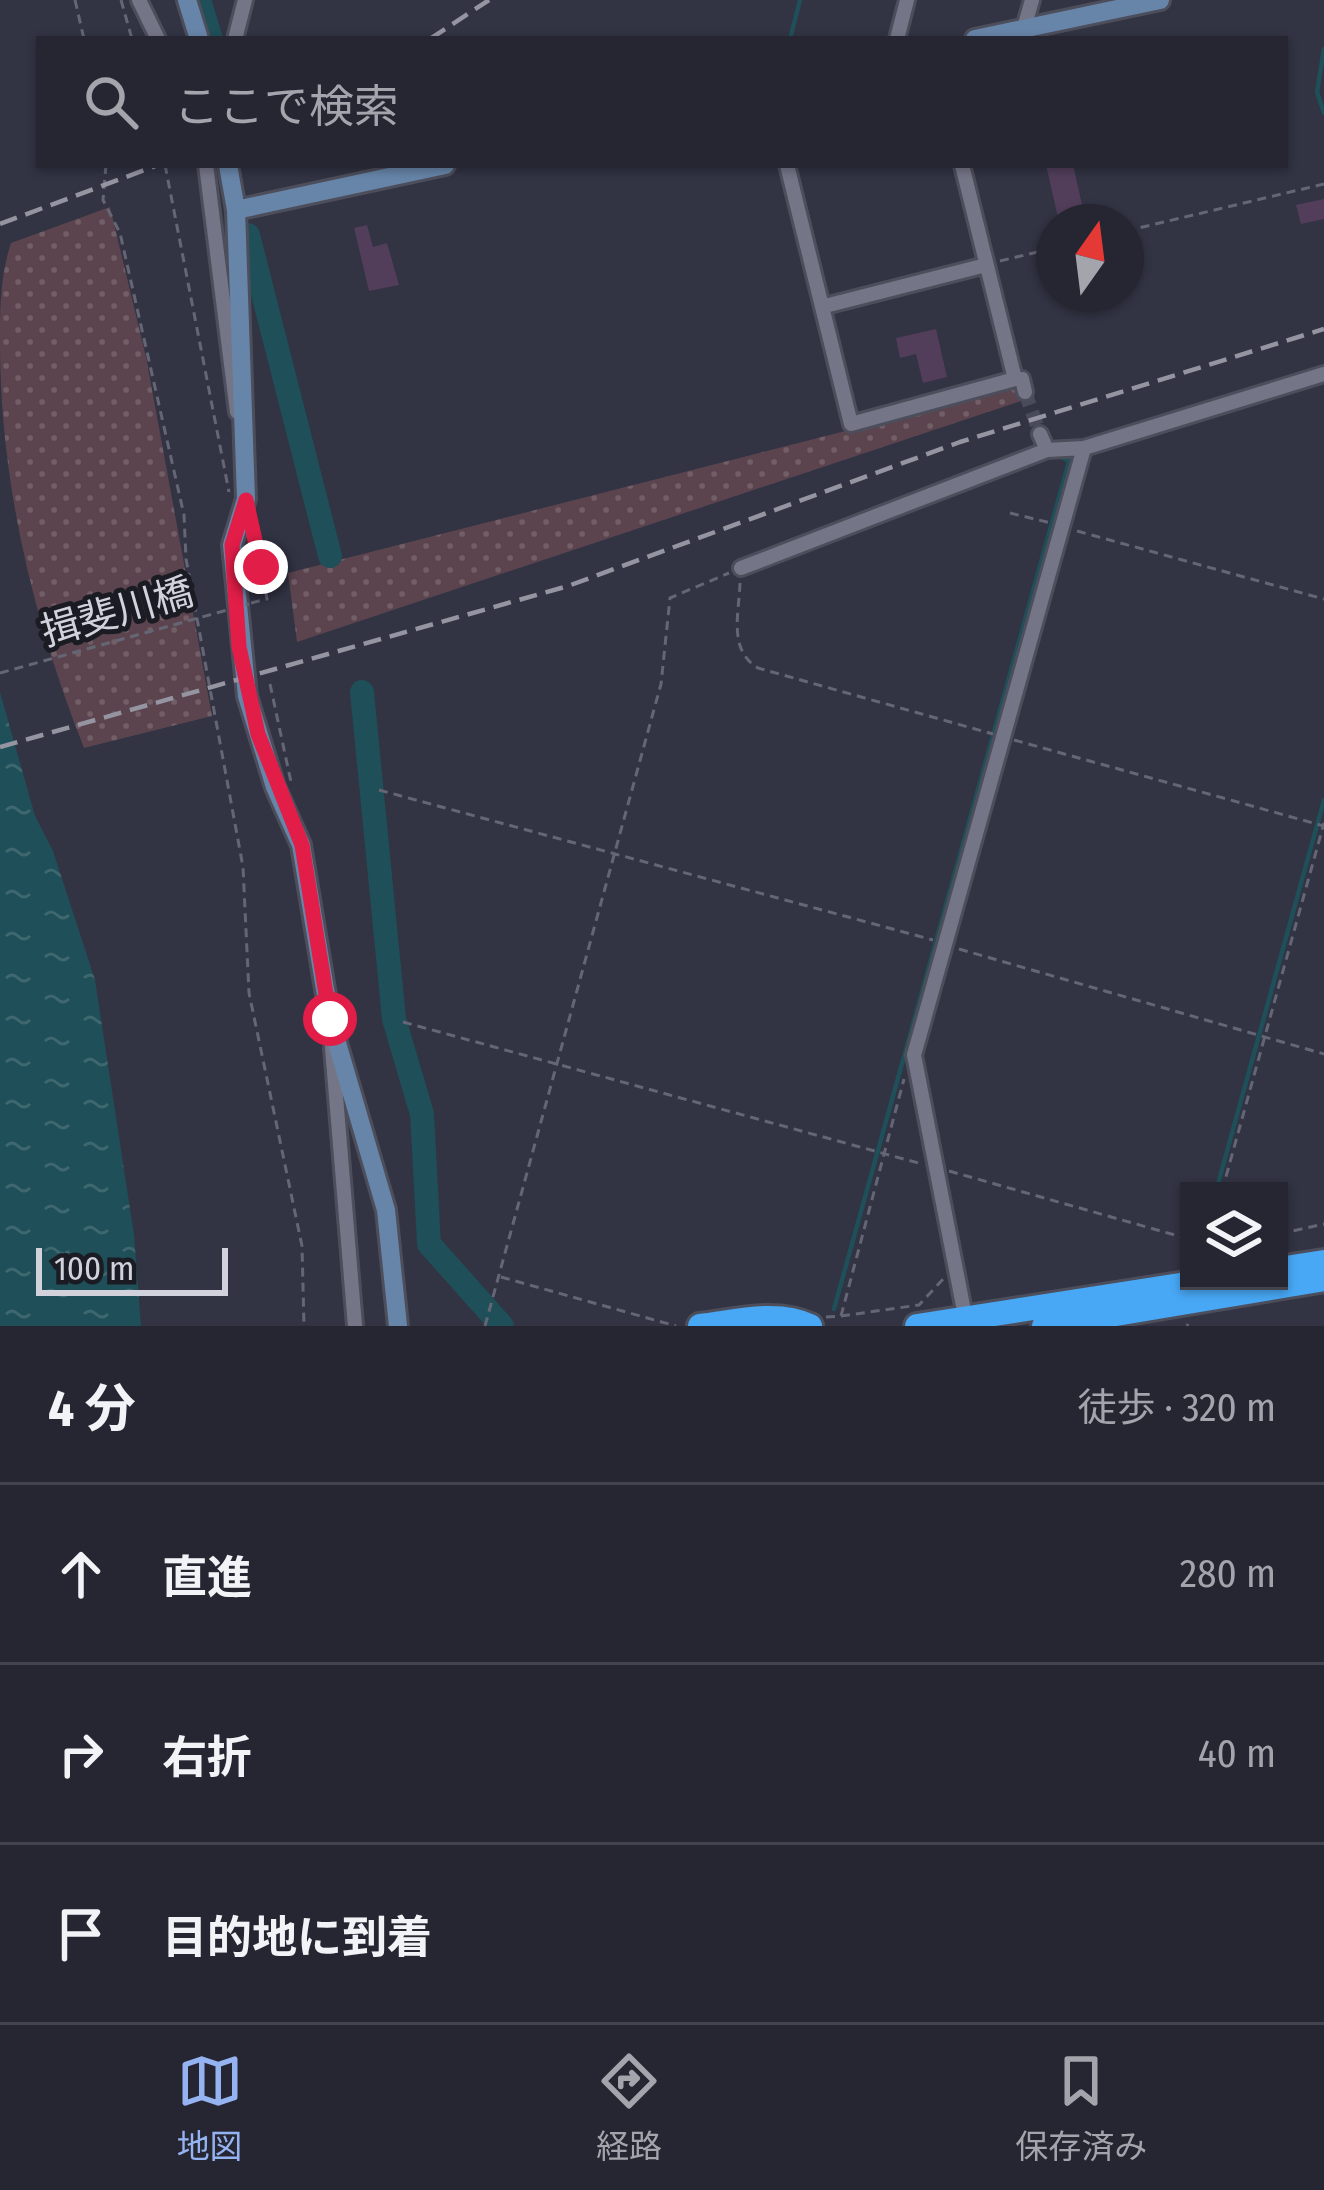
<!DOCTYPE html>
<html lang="ja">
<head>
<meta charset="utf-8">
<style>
  body { margin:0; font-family:"Fira Sans Condensed","Noto Sans JP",sans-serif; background:#2e2e3a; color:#f1f3f6 }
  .controls { position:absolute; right:36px; bottom:36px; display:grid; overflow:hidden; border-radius:0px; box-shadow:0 3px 9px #0004 }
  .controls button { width:108px; height:108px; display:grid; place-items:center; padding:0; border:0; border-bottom:3px solid #42434d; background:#262632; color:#f1f3f6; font:60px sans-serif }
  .compass { position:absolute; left:1036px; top:204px; width:108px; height:108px; border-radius:50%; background:#262632; box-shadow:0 3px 9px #0004; rotate:14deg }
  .scale { position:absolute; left:36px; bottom:30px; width:192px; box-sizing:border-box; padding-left:12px; border:6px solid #d1d2dc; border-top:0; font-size:33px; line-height:42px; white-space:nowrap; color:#d1d2dc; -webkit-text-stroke:9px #1b1c23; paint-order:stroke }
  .stop { position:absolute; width:36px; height:36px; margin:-27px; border:9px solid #e11d48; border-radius:50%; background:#fff }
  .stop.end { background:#e11d48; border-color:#fff; box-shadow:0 3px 12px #0008 }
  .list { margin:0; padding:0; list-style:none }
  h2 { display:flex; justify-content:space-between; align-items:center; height:156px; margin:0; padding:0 48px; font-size:51px }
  h2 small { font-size:39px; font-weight:400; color:#a4a5ac }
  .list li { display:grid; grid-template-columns:78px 1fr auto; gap:36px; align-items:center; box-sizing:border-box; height:180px; padding:0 48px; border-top:3px solid #42434d }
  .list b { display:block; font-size:45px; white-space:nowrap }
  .list em { font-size:39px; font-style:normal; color:#a4a5ac }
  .icon { flex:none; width:66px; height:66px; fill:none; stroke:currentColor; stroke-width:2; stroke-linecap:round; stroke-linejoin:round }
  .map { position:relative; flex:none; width:1324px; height:1326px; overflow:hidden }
  .search { position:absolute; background:#262632; box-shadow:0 3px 9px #0004; left:36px; right:36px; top:36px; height:132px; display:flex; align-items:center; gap:30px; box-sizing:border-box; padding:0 42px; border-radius:0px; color:#a4a5ac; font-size:45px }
  .sheet { height:696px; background:#262632 }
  nav { display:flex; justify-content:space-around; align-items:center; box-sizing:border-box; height:168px; border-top:3px solid #42434d; background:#262632; font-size:33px; color:#a4a5ac }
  nav a { display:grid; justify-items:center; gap:6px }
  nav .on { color:#95b2f1 }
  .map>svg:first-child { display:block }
</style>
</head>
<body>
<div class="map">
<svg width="1324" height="1326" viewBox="0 0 1324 1326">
  <defs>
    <pattern id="green-dots" width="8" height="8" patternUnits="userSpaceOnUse" patternTransform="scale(3)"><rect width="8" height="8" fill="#5b444e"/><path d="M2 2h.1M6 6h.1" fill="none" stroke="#725e67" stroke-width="1.8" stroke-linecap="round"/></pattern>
    <pattern id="water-ripples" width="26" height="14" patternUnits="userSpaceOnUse" patternTransform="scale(3)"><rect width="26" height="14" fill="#1f4f58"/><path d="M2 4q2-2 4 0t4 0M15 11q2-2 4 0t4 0" fill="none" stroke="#3e676f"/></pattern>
  </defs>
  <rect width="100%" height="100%" fill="#323343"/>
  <path fill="url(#green-dots)" d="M110,207L146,357L212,716L84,748C33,619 0,482 0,343C0,308 0,277 11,243Z
    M1014,388L1021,401L297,642L288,573Z"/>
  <path fill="url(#water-ripples)" d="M0,692L35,816L53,851L95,980L134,1235L141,1326H0Z"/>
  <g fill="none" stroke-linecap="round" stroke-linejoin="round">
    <path stroke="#1f4f58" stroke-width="4.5" d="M790,39L800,0
      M1324,49L1317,92L1324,113
      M795,165L828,299
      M831,310L856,414L864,415
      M1216,1191L1324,800
      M834,1309L1069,461L1054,453"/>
    <path stroke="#1f4f58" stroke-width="24" d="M199,0L211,39
      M248,235L330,556
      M362,692L394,1019L422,1114L429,1244L502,1326"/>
  </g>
  <path fill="#523e5b" d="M1046,165H1073L1086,222H1059Z
    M1324,199V219L1301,224L1296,205Z
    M367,225L373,247L387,243L399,285L369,291L354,228Z
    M936,329L947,377L923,383L916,354L900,358L896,338Z"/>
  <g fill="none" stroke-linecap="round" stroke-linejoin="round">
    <path stroke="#4a4b5a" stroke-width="14" stroke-dasharray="14 7" stroke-linecap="butt" d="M1025,392L1040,434"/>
    <defs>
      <path id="street" d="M139,0L158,39
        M1024,28L1032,0
        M235,39L245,0
        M897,39L907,0
        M206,165L237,412
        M787,165L851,424L1015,379
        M962,165L1015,379H1022L1025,392
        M825,306L986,265
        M1040,434L1047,450L1084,448L1324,374
        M741,568L1047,450
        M332,1048L355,1326
        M966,1321L914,1055L1084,448"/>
      <path id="secondary" d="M187,0L199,39
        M975,39L1160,0
        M228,165L236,210L246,499L232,545L247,696L275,787L301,845L330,1019L386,1210L398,1326
        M236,210L445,165"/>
      <path id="highway" d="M1279,1269L1324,1262
        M700,1326C735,1322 777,1310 810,1326
        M917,1326L1206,1281
        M1044,1326L1324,1279"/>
    </defs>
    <use href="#street" stroke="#4d4e5b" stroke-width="20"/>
    <use href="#secondary" stroke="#4d4e5b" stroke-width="24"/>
    <use href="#highway" stroke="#4d4e5b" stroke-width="30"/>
    <path stroke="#656675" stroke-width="3" stroke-dasharray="9 6" stroke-linecap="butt" d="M75,0L84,39
      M121,0L132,39
      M106,165L103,200L120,233L184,515L186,559L243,867L249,993L302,1246L304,1326
      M165,165L229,492
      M1126,231L1324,184
      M1000,261L1054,248
      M1010,513L1051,523
      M1077,531L1324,599
      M740,583C739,614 728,650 758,668L993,734
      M251,603L267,599L255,530
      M270,684L291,782
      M1014,740L1324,826
      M379,790L933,940
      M959,949L1324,1054
      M403,1022L922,1164
      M949,1171L1189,1239
      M1222,1191L1324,823
      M1279,1234L1324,1224
      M501,1277L676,1326
      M841,1316L919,1305L944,1278
      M826,1317L841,1316L904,1079
      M485,1326L661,684L670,598L729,573
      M1187,1326L1188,1324"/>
    <use href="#street" stroke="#747688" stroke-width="14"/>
    <use href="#secondary" stroke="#6785a9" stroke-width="18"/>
    <use href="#highway" stroke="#48a8f5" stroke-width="24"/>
    <path stroke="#9495a1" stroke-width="4.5" stroke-dasharray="18 9" stroke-linecap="butt" d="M430,39L489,0
      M0,224L158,165
      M0,747L568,586L960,442L1324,329"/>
    <path stroke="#656675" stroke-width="3" stroke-dasharray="9 6" stroke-linecap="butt" d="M0,673L249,604"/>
  </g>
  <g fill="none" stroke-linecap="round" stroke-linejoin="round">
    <path stroke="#e11d48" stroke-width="15" d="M261,567L246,500L232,545L239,647L258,734L302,845L330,1019"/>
  </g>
  <g text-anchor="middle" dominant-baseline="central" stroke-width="10" stroke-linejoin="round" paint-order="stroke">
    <g font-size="39" fill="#d1d2dc" stroke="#1b1c23">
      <text transform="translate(117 612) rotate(-16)">揖斐川橋</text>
    </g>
  </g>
</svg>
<div class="controls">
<button><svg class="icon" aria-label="layers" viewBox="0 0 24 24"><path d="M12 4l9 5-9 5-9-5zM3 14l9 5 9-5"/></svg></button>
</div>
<svg class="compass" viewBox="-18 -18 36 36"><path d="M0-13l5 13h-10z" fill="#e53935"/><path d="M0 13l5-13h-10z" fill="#a4a5ac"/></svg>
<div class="scale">100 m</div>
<div class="stop" style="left:330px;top:1019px"></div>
<div class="stop end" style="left:261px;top:567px"></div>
<div class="search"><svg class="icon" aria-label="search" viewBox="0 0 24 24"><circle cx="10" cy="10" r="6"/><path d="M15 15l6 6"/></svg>ここで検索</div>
</div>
<section class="sheet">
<h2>4 分<small>徒歩 · 320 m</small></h2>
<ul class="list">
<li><svg class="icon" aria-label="ahead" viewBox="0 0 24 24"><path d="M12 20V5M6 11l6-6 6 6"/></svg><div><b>直進</b></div><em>280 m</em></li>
<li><svg class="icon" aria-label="right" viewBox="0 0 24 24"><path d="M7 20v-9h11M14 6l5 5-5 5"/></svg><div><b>右折</b></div><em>40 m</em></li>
<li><svg class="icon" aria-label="arrive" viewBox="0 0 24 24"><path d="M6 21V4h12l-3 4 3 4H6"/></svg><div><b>目的地に到着</b></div></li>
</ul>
</section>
<nav>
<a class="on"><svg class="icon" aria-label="map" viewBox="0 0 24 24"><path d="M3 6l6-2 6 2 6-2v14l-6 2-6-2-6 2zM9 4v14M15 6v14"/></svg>地図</a>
<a><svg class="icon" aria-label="directions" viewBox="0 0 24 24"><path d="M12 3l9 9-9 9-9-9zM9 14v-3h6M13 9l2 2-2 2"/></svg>経路</a>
<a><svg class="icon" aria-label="saved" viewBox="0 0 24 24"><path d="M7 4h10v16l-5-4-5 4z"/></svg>保存済み</a>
</nav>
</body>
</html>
